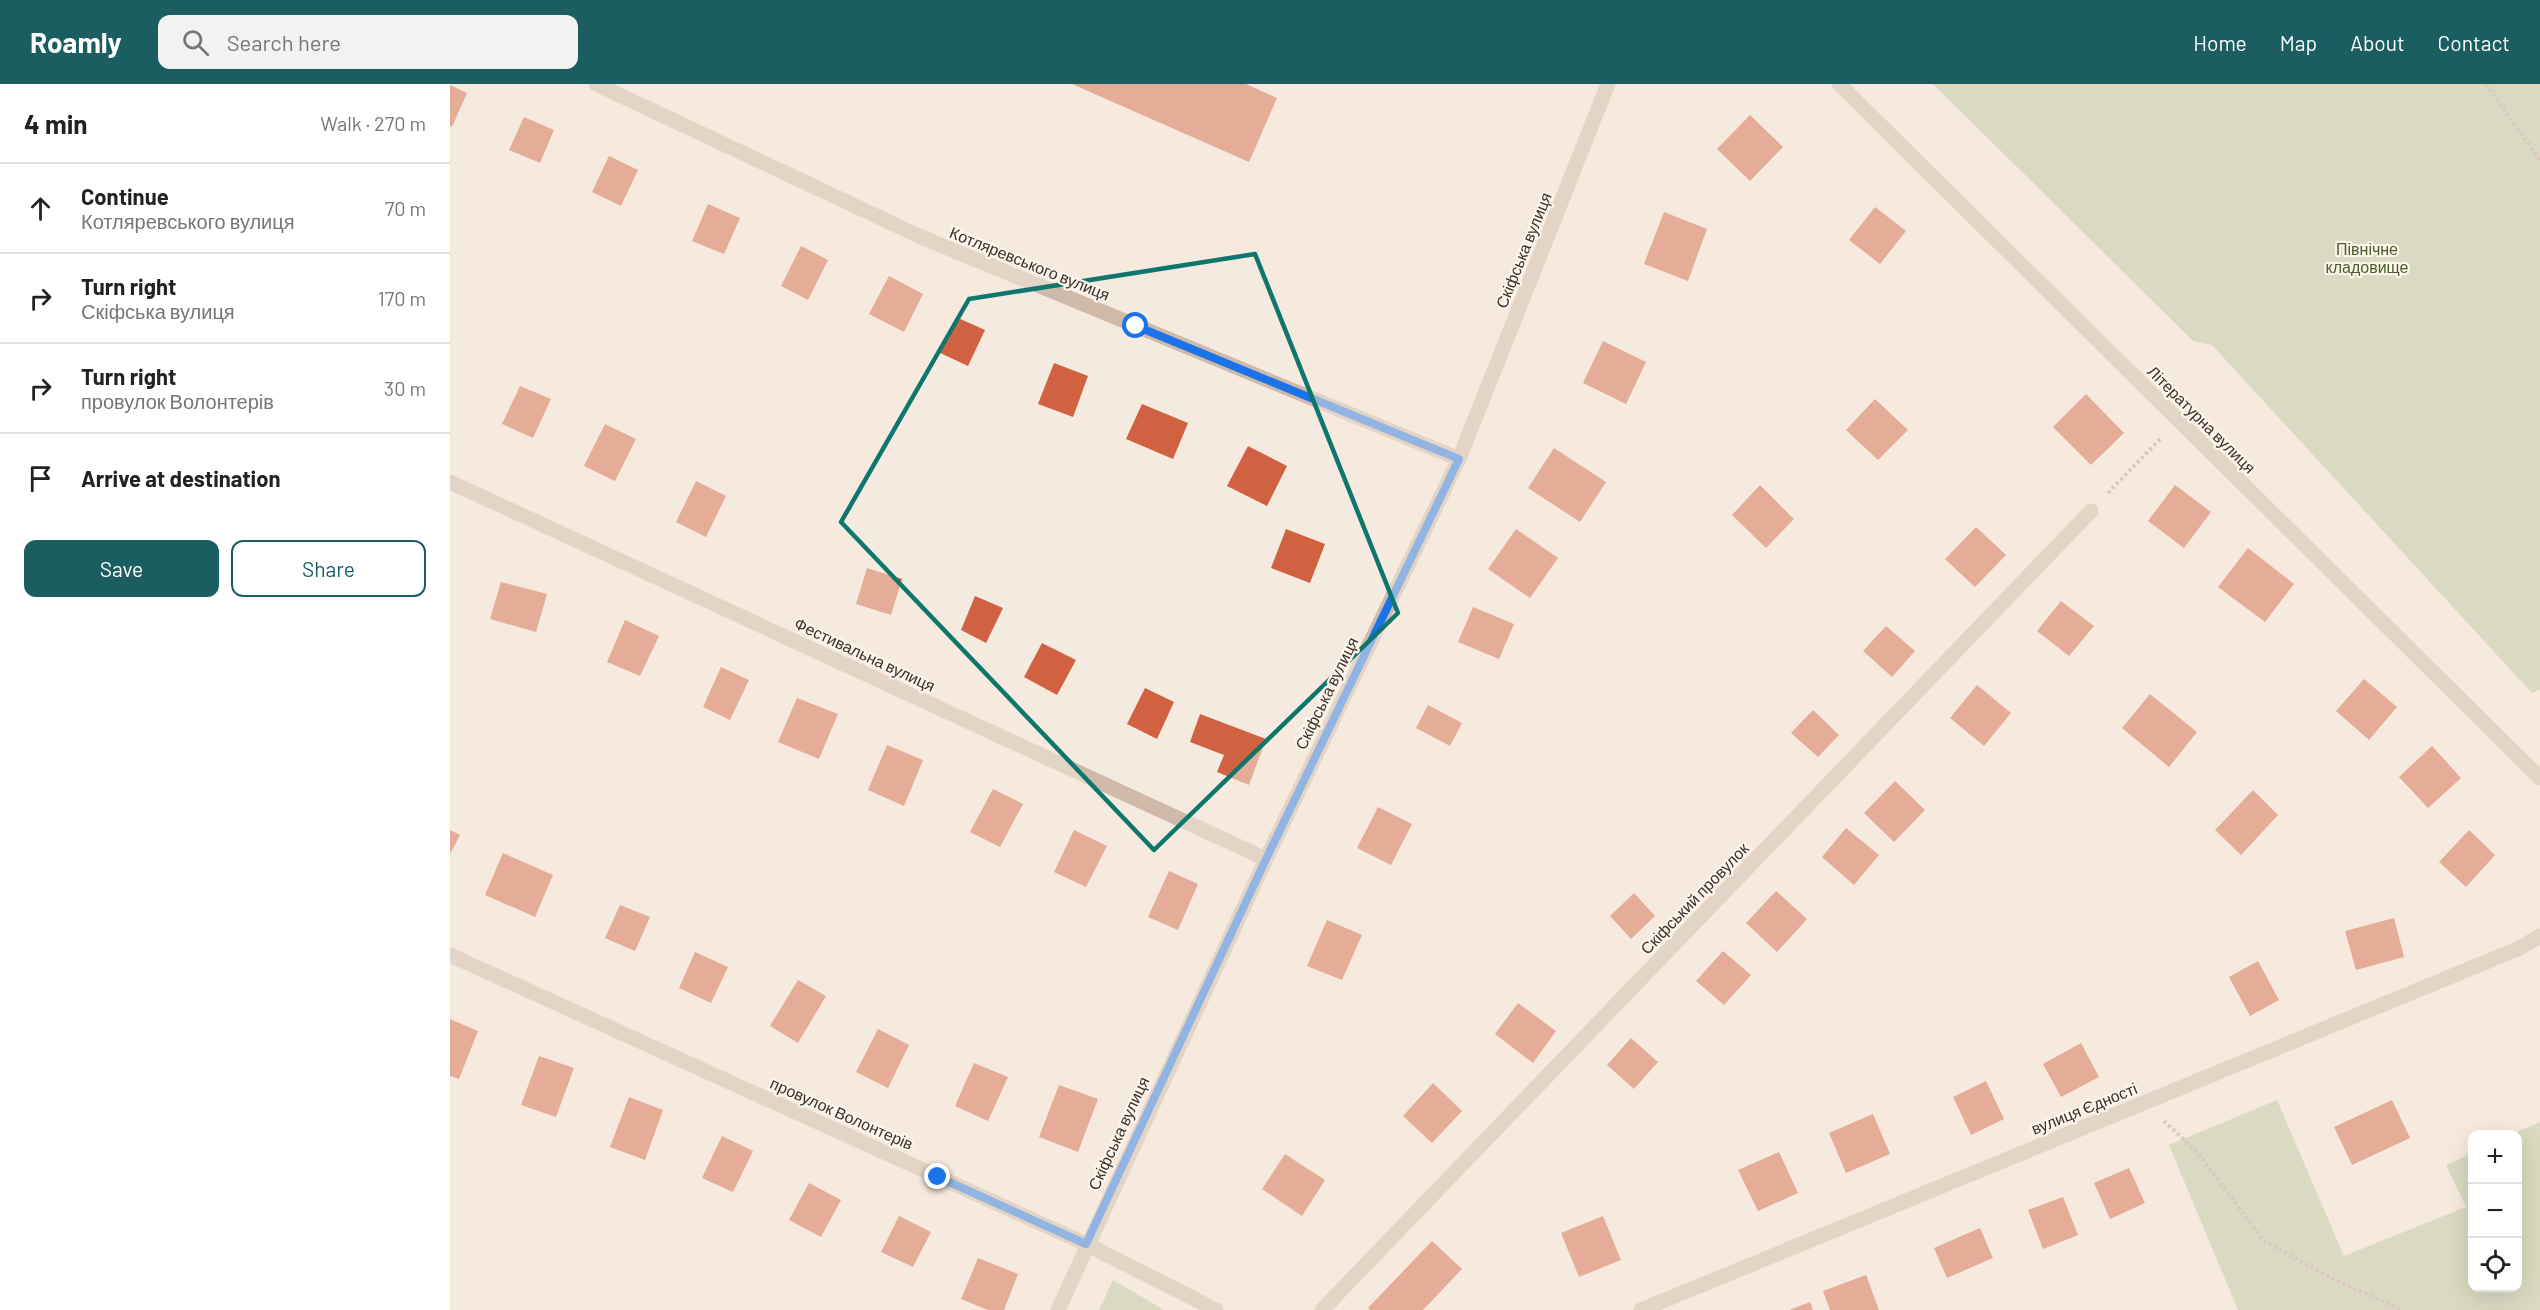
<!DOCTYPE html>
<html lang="en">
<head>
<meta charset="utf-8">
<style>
  body { margin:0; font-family:Barlow,sans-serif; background:#f2f2f2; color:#222 }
  .controls { position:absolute; right:18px; bottom:18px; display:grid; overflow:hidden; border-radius:12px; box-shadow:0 6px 24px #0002 }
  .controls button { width:54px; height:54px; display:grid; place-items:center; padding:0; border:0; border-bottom:2px solid #e0e0e0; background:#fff; color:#222; font:30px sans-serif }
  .stop { position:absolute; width:18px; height:18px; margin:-14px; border:4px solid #1a73e8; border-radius:50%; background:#fff }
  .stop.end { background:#1a73e8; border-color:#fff; box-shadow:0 2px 6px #0008 }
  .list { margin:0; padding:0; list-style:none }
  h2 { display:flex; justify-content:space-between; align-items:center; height:78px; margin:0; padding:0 24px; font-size:26px }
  h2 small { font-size:20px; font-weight:400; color:#767676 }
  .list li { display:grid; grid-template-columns:39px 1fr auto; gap:18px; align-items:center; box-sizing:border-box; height:90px; padding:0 24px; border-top:2px solid #e0e0e0 }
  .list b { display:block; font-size:22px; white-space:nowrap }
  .list p { margin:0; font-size:20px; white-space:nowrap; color:#767676 }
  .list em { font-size:20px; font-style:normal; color:#767676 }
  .actions { display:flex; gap:12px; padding:18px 24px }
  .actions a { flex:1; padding:14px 0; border:2px solid #1a5e62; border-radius:12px; text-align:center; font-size:21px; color:#1a5e62 }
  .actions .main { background:#1a5e62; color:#fff }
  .icon { flex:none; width:33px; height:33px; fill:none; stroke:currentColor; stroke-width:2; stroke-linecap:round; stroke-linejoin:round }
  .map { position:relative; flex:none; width:2090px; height:1226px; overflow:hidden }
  header { display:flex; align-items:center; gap:36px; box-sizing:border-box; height:84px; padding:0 30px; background:#1a5e62; color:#fff }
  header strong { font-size:28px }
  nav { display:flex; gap:33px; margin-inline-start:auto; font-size:21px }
  .search { width:420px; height:54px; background:#f2f2f2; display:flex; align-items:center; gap:15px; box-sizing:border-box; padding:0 21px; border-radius:12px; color:#767676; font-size:22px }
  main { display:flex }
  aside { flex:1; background:#fff }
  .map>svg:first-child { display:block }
</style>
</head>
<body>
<header>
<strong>Roamly</strong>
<div class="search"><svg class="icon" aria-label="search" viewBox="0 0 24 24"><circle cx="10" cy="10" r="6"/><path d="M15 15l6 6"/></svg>Search here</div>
<nav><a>Home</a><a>Map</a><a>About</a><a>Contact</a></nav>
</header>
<main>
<aside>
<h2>4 min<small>Walk · 270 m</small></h2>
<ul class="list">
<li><svg class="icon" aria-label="ahead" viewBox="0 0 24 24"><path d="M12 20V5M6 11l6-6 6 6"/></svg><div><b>Continue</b><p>Котляревського вулиця</p></div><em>70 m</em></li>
<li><svg class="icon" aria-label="right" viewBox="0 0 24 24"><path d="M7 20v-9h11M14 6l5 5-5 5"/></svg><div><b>Turn right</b><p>Скіфська вулиця</p></div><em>170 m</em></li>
<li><svg class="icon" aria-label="right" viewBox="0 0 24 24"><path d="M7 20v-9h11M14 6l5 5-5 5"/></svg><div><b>Turn right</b><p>провулок Волонтерів</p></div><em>30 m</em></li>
<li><svg class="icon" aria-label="arrive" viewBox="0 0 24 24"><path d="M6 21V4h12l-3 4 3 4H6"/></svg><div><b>Arrive at destination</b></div></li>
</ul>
<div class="actions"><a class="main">Save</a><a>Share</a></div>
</aside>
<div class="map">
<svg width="2090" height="1226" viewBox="0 0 2090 1226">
  <rect width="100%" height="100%" fill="#f5eadf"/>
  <path fill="#b9c69d" d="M1483,0H2090V605L2082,609L1762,261L1743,257Z
    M1827,1016L1894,1172L2016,1123L1996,1081L2022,1069V1204H2068V1050H2063L2090,1038V1226H1788L1719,1061Z
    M663,1196L714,1226H649Z"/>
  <path fill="#d16241" d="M622,0H796L827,14L799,78Z
    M0,1L17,9L2,43L0,42Z
    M1300,31L1333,63L1300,97L1267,65Z
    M74,33L104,46L90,79L59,66Z
    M159,72L188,86L171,122L142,108Z
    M258,120L290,134L274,170L242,157Z
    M1425,123L1456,147L1430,180L1399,156Z
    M1214,128L1257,145L1238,197L1194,180Z
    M351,162L378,176L358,216L331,202Z
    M439,192L473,210L454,248L419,230Z
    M506,233L535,246L518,282L488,268Z
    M1153,257L1196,278L1176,320L1133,299Z
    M604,279L638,292L623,333L588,320Z
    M70,302L101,315L83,354L52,340Z
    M1636,310L1674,349L1641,381L1603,343Z
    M1425,315L1458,346L1428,376L1396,346Z
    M692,320L738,339L723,375L676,355Z
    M155,340L186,355L165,397L134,382Z
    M798,362L837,382L817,422L777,402Z
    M1104,364L1156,398L1130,438L1078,404Z
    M246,397L276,412L256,453L226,438Z
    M1310,401L1344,435L1316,464L1282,431Z
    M1725,401L1761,428L1734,464L1698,437Z
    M1526,443L1556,471L1525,503L1495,475Z
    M836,445L875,460L860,499L821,484Z
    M1066,445L1108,474L1080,514L1038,485Z
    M1798,464L1844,500L1815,538L1768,503Z
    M417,484L452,495L441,531L406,520Z
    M51,498L97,510L86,548L40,535Z
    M525,512L553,524L536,559L511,546Z
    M1611,517L1644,542L1619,572L1587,547Z
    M1023,523L1064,540L1049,575L1008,558Z
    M175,536L209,552L190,592L157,578Z
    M1436,542L1465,567L1442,593L1413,567Z
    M592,559L626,576L607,611L574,593Z
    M271,583L299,596L280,636L253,623Z
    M1914,595L1947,623L1919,656L1886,627Z
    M1527,601L1561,629L1534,662L1500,634Z
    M695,604L724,618L707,655L677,640Z
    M1700,610L1747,648L1719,683L1672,644Z
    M347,614L388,630L369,675L328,658Z
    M978,621L1012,639L1000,662L966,644Z
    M1363,626L1389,651L1368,673L1341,649Z
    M750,630L816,655L799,701L767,688L774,671L740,658Z
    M437,661L473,676L454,722L418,706Z
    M1982,662L2011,694L1978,724L1949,693Z
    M1445,697L1475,726L1444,758L1414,729Z
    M543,705L573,720L550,763L520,748Z
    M1803,706L1828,731L1791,771L1765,746Z
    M928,723L962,740L941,781L907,764Z
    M1396,744L1429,771L1404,801L1372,773Z
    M0,746L10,751L0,770Z
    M624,746L657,762L636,803L604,788Z
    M2019,746L2045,771L2016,803L1989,778Z
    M53,769L103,791L85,833L35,811Z
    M719,787L748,800L728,846L698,833Z
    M1326,807L1357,835L1327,868L1296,839Z
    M1184,809L1205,832L1181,855L1160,832Z
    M170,821L200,833L185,867L155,854Z
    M1944,834L1954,873L1906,886L1895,847Z
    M877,836L912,851L892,896L857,882Z
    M1273,867L1301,891L1274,921L1246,897Z
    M245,868L278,883L261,919L229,904Z
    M1808,877L1829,916L1800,932L1779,893Z
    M348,896L376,912L348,959L320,942Z
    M1068,919L1106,947L1083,979L1045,950Z
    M0,935L28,947L9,995L0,992Z
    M428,945L459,961L438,1004L406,988Z
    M1181,954L1208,978L1184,1005L1157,981Z
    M1631,959L1649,993L1611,1013L1593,980Z
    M89,972L124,984L106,1033L71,1021Z
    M524,979L558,993L538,1037L505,1022Z
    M1536,997L1554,1035L1521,1051L1503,1013Z
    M983,999L1012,1027L982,1059L953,1032Z
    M609,1001L648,1015L628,1068L589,1053Z
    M179,1013L213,1026L195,1076L160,1063Z
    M1942,1016L1960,1054L1902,1081L1884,1043Z
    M1423,1030L1440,1070L1396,1089L1379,1049Z
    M272,1052L303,1067L283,1108L252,1094Z
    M1329,1068L1348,1109L1308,1127L1288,1086Z
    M835,1070L875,1096L852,1132L812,1105Z
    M1679,1084L1695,1119L1660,1135L1644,1099Z
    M359,1099L391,1116L371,1153L339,1136Z
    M1613,1113L1628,1151L1593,1165L1578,1126Z
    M449,1132L481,1148L463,1183L431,1168Z
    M1153,1132L1171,1176L1129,1193L1111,1149Z
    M1530,1144L1543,1174L1497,1194L1484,1164Z
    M982,1157L1012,1185L973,1226H920L918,1224Z
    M528,1174L568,1190L554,1226H538L511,1215Z
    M1416,1191L1429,1226H1380L1373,1207Z
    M1360,1218L1363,1226H1339Z"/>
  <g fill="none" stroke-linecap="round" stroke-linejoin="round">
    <path stroke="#bba493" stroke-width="4" stroke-dasharray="3 3" stroke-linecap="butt" d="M2036,0L2090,76
      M1658,409L1711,354
      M1714,1037L1747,1068L1814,1157L1883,1195L1952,1226"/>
    <path stroke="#cfbaa9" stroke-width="15" d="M146,0L471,153L1009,375
      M0,398L816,775
      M0,871L636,1160L766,1226
      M608,1226L816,775L1009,375L1158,0
      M872,1226L1641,427
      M1191,1226L2070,864L2090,852"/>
    <path stroke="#cfbaa9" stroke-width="15" d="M1389,0L2090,694"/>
  </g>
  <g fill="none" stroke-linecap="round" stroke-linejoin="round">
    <path stroke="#1a73e8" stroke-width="8" d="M488,1093L636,1160L816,775L1009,375L686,242"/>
  </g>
  <path d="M0 0H2090V1226H0ZM805,170L948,529L704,766L391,438L519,215Z" fill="#f5eadf" fill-opacity=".55" fill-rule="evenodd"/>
  <path fill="none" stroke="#0f766e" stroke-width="4.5" stroke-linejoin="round" d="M805,170L948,529L704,766L391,438L519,215Z"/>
  <g text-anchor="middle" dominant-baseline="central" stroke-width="4.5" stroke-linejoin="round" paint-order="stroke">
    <g font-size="16" fill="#4b5d2a" stroke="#fcf5ec">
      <text x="1917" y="164">Північне<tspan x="1917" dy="18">кладовище</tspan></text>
    </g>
    <g font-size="16" fill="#3c2f29" stroke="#fcf5ec">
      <text transform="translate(1073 166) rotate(-68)">Скіфська вулиця</text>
      <text transform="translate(580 179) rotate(22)">Котляревського вулиця</text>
      <text transform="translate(1752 335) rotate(45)">Літературна вулиця</text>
      <text transform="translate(415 570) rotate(25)">Фестивальна вулиця</text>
      <text transform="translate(876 609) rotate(-64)">Скіфська вулиця</text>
      <text transform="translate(1244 814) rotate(-46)">Скіфський провулок</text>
      <text transform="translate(1634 1024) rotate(-22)">вулиця Єдності</text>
      <text transform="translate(392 1029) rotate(24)">провулок Волонтерів</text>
      <text transform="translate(668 1049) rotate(-65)">Скіфська вулиця</text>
    </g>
  </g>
</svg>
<div class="controls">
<button>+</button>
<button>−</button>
<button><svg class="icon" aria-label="locate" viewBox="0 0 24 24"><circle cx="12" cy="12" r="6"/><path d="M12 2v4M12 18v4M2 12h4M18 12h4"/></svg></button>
</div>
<div class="stop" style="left:686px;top:242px"></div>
<div class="stop end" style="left:488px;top:1093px"></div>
</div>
</main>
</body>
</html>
